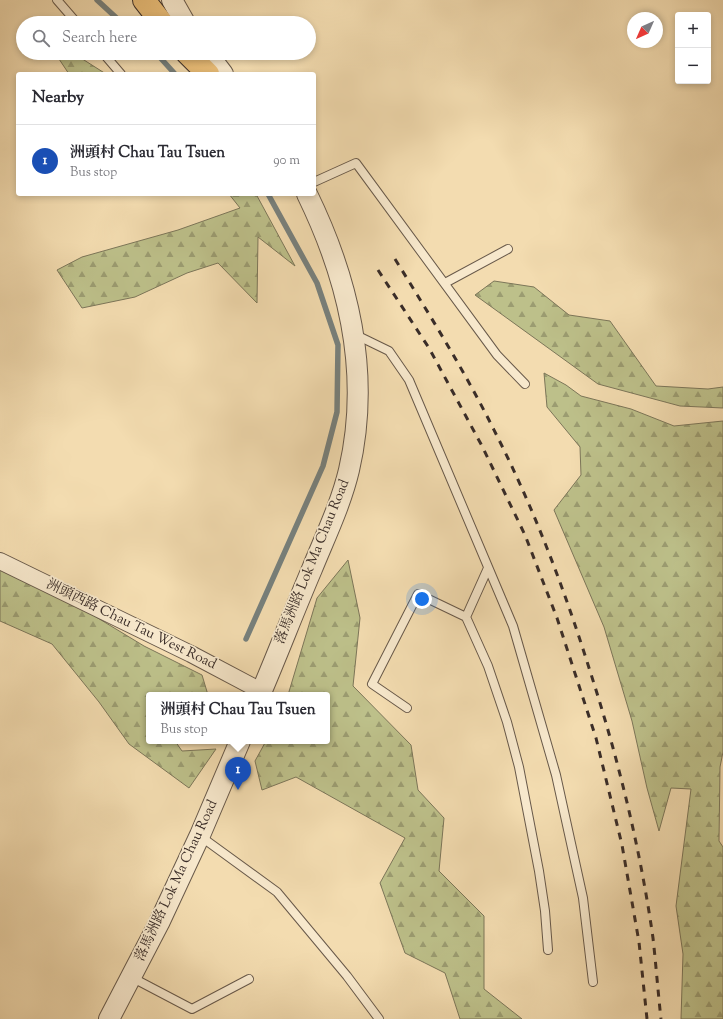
<!DOCTYPE html>
<html lang="en">
<head>
<meta charset="utf-8">
<style>
  body { margin:0; font-family:"Sorts Mill Goudy","Noto Serif SC",serif; background:#f7f7f7; color:#2b2b33 }
  .controls { position:absolute; right:12px; top:12px; display:grid; overflow:hidden; border-radius:4px; box-shadow:0 2px 6px #0003 }
  .controls button { width:36px; height:36px; display:grid; place-items:center; padding:0; border:0; border-bottom:1px solid #e1e1e2; background:#fff; color:#2b2b33; font:20px sans-serif }
  .compass { position:absolute; left:627px; top:12px; width:36px; height:36px; border-radius:50%; background:#fff; box-shadow:0 2px 6px #0003; rotate:225deg }
  .you { position:absolute; left:422px; top:599px; width:14px; height:14px; margin:-10px; border:3px solid #fff; border-radius:50%; background:#1a73e8; box-shadow:0 0 0 6px #1a73e833 }
  .badge { display:grid; place-items:center; width:26px; height:26px; border-radius:50%; background:#8f2418; color:#fff; font-size:13px; font-weight:700 }
  .pin { position:absolute; translate:-50% -33px; filter:drop-shadow(0 1px 2px #0008) }
  .pin::after { content:''; position:absolute; top:21px; width:14px; height:12px; background:inherit; clip-path:polygon(0 0,100% 0,50% 100%) }
  .popup { position:absolute; left:146px; top:692px; width:184px; height:52px; box-sizing:border-box; display:grid; place-content:center; border-radius:4px; background:#fff; filter:drop-shadow(0 1px 3px #0005); font-size:13px; white-space:nowrap; color:#7c7c81 }
  .popup b { font-size:15px; color:#2b2b33 }
  .popup::after { content:''; position:absolute; left:50%; top:100%; margin-left:-8px; border:8px solid transparent; border-top-color:#fff }
  .list { margin:0; padding:0; list-style:none }
  h2 { display:flex; justify-content:space-between; align-items:center; height:52px; margin:0; padding:0 16px; font-size:17px }
  h2 small { font-size:13px; font-weight:400; color:#7c7c81 }
  .list li { display:grid; grid-template-columns:26px 1fr auto; gap:12px; align-items:center; box-sizing:border-box; height:72px; padding:0 16px; border-top:1px solid #e1e1e2 }
  .list b { display:block; font-size:15px; white-space:nowrap }
  .list p { margin:0; font-size:13px; white-space:nowrap; color:#7c7c81 }
  .list em { font-size:13px; font-style:normal; color:#7c7c81 }
  .icon { flex:none; width:22px; height:22px; fill:none; stroke:currentColor; stroke-width:2; stroke-linecap:round; stroke-linejoin:round }
  .map { position:relative; flex:none; width:723px; height:1019px; overflow:hidden }
  .search { position:absolute; background:#fff; box-shadow:0 2px 6px #0003; left:16px; top:16px; width:300px; height:44px; display:flex; align-items:center; gap:10px; box-sizing:border-box; padding:0 14px; border-radius:22px; color:#7c7c81; font-size:15px }
  .panel { position:absolute; background:#fff; box-shadow:0 2px 6px #0003; left:16px; top:72px; width:300px; height:124px; border-radius:4px }
  .map>svg:first-child { display:block }
</style>
</head>
<body>
<div class="map">
<svg width="723" height="1019" viewBox="0 0 723 1019">
  <defs>
    <pattern id="forest-firs" width="22" height="20" patternUnits="userSpaceOnUse"><rect width="22" height="20" fill="#bdc08a"/><path d="M5 1l3.5 6h-7zM16 11l3.5 6h-7z" fill="#9b9c71"/></pattern>
  </defs>
  <rect width="100%" height="100%" fill="#f3dcb0"/>
  <filter id="stains"><feTurbulence type="fractalNoise" baseFrequency=".005" numOctaves="4"/><feColorMatrix values="0 0 0 0 .2 0 0 0 0 .09 0 0 0 0 .02 0 0 0 .5 -.17"/></filter>
  <radialGradient id="worn" r=".72"><stop offset=".6" stop-color="#630" stop-opacity="0"/><stop offset="1" stop-color="#630" stop-opacity=".3"/></radialGradient>
  <path fill="url(#forest-firs)" stroke="#7c7659" d="M55,53H73L106,74H69Z
    M229,194H256L295,266L258,237L257,303L218,263L187,273L135,297L82,308L57,270L82,257L178,230L240,208Z
    M494,281L534,287L569,315L610,321L656,386L708,389L723,387V408L680,406L598,384L475,295Z
    M544,373L566,385L581,396L631,409L674,426L723,421V752L720,767L719,841L723,847V1019H681L683,954L676,906L691,789L671,788L659,831L647,788L632,721L604,627L554,510L581,475L580,447L547,407Z
    M348,560L360,618L353,686L411,745L418,790L444,818L439,871L484,916V989L522,1019H460L445,973L405,953L380,883L405,838L296,777L262,790L255,761L266,741H327V695H288L317,598Z
    M0,570L30,577L144,646L202,675L208,695H149V741H175L182,751L216,749L189,788L129,744L99,702L52,644L0,621Z"/>
  <g fill="none" stroke-linecap="round" stroke-linejoin="round">
    <path stroke="#77817e" stroke-width="5.5" d="M97,0L122,23
      M156,53L175,74
      M246,639L323,466L337,412L338,345L317,283L268,194"/>
    <defs>
      <path id="service" d="M57,0L77,23
        M103,53L121,74
        M314,182L356,163L497,355L525,384
        M445,283L508,249
        M354,334L389,351L409,380L513,626L556,775L583,898L593,982
        M488,568L466,617L488,666L507,722L519,767L539,871L545,911L548,950
        M407,708L372,684L418,594L466,617
        M200,836L277,892L347,976L379,1019
        M131,977L192,1009L249,979"/>
      <path id="minor" d="M0,561L191,654L261,691"/>
      <path id="tertiary" d="M172,0L185,23
        M207,53L223,74
        M260,695C278,653 294,611 312,569C325,537 341,504 349,470C371,375 349,280 307,194
        M109,1019L159,923L200,835L240,741"/>
      <path id="primary" d="M144,0L162,23
        M187,53L208,74"/>
    </defs>
    <use href="#service" stroke="#68594a" stroke-width="10"/>
    <use href="#minor" stroke="#68594a" stroke-width="18"/>
    <use href="#tertiary" stroke="#68594a" stroke-width="22"/>
    <use href="#primary" stroke="#3a2d28" stroke-width="24"/>
    <use href="#service" stroke="#f7e8cc" stroke-width="8"/>
    <use href="#minor" stroke="#f7e8cc" stroke-width="16"/>
    <use href="#tertiary" stroke="#f7e8cc" stroke-width="20"/>
    <use href="#primary" stroke="#eabe78" stroke-width="22"/>
    <path stroke="#3a2d28" stroke-width="3" stroke-dasharray="7 7" stroke-linecap="butt" d="M395,259C431,317 467,375 497,436C535,511 565,591 590,671C618,758 640,847 653,938C656,965 658,992 661,1019
      M378,270L429,348L482,446L525,535L557,618L596,738L622,845L639,942L647,1019"/>
  </g>
  <g text-anchor="middle" dominant-baseline="central" stroke-width="3.5" stroke-linejoin="round" paint-order="stroke">
    <g font-size="14" fill="#3a2d28" stroke="#f7e8cc">
      <text transform="translate(313 562) rotate(-68)">落馬洲路 Lok Ma Chau Road</text>
      <text transform="translate(131 625) rotate(26)">洲頭西路 Chau Tau West Road</text>
      <text transform="translate(177 881) rotate(-65)">落馬洲路 Lok Ma Chau Road</text>
    </g>
  </g>
  <rect width="100%" height="100%" filter="url(#stains)"/>
  <rect width="100%" height="100%" fill="url(#worn)"/>
</svg>
<div class="controls">
<button>+</button>
<button>−</button>
</div>
<svg class="compass" viewBox="-18 -18 36 36"><path d="M0-13l5 13h-10z" fill="#e53935"/><path d="M0 13l5-13h-10z" fill="#7c7c81"/></svg>
<div class="you"></div>
<div class="pin badge" style="left:238px;top:790px;background:#1a4fb4">1</div>
<div class="popup"><b>洲頭村 Chau Tau Tsuen</b>Bus stop</div>
<div class="search"><svg class="icon" aria-label="search" viewBox="0 0 24 24"><circle cx="10" cy="10" r="6"/><path d="M15 15l6 6"/></svg>Search here</div>
<section class="panel">
<h2>Nearby<small></small></h2>
<ul class="list">
<li><span class="badge" style="background:#1a4fb4">1</span><div><b>洲頭村 Chau Tau Tsuen</b><p>Bus stop</p></div><em>90 m</em></li>
</ul>
</section>
</div>
</body>
</html>
